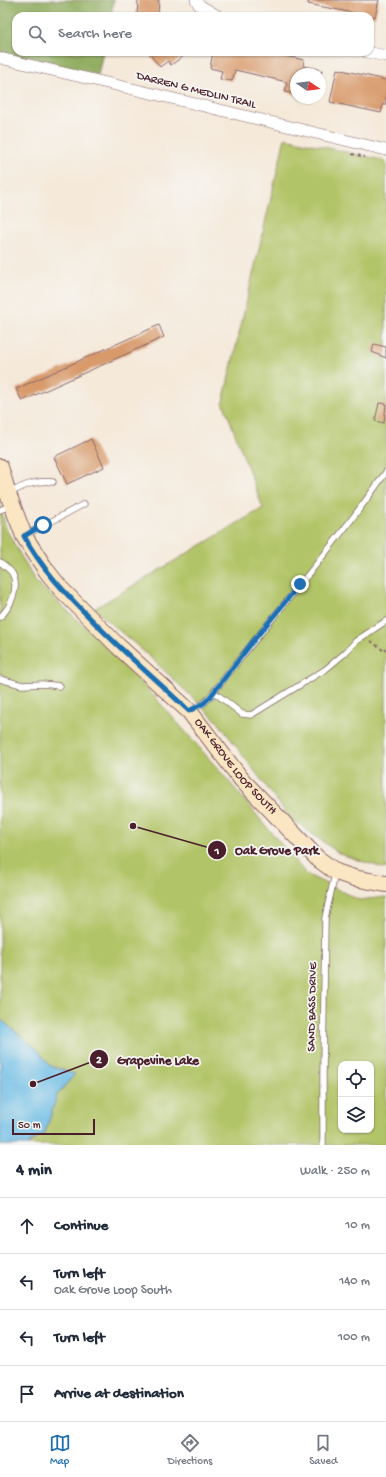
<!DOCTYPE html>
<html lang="en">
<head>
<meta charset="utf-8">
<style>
  body { margin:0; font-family:"Gochi Hand",sans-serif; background:#f6f6f7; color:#1f2937 }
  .controls { position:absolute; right:12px; bottom:12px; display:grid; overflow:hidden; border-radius:8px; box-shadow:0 1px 3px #0004 }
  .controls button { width:36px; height:36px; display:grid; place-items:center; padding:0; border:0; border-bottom:1px solid #e0e1e3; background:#fff; color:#1f2937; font:20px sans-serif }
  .compass { position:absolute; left:290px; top:68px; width:36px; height:36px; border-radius:50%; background:#fff; box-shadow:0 1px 3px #0004; rotate:103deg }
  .scale { position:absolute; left:12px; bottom:10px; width:83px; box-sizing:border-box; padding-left:4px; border:2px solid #4a1f2b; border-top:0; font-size:11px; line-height:14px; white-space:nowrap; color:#4a1f2b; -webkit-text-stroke:3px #f6f6f2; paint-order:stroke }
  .stop { position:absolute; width:12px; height:12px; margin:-9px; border:3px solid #1f6fb2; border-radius:50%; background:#fff }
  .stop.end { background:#1f6fb2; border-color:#fff; box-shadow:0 1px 4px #0008 }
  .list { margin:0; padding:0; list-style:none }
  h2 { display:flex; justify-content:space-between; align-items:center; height:52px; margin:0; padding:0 16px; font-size:17px }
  h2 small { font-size:13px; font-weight:400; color:#747a83 }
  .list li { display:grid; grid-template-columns:26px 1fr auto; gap:12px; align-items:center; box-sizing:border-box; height:56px; padding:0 16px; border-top:1px solid #e0e1e3 }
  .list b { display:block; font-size:15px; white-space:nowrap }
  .list p { margin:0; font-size:13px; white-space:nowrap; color:#747a83 }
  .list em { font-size:13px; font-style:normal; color:#747a83 }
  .icon { flex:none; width:22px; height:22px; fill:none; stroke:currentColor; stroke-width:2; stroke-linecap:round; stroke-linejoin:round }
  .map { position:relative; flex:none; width:386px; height:1145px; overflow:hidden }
  .search { position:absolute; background:#fff; box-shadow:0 1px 3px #0004; left:12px; right:12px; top:12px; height:44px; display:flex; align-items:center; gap:10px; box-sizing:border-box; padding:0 14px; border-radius:12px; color:#747a83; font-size:15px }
  .sheet { height:276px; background:#fff }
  nav { display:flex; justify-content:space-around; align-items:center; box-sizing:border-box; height:56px; border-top:1px solid #e0e1e3; background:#fff; font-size:11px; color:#747a83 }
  nav a { display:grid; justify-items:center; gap:2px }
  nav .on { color:#1f6fb2 }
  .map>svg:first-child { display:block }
</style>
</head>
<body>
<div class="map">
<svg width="386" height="1145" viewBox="0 0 386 1145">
  <rect width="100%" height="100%" fill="#f6f6f2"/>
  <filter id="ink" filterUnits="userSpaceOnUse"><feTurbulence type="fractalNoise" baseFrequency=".025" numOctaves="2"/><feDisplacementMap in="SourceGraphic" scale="8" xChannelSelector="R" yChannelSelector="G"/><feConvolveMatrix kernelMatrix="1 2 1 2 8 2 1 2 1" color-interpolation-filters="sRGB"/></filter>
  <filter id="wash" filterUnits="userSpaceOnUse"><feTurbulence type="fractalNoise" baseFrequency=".012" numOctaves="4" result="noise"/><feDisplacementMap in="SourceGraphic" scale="16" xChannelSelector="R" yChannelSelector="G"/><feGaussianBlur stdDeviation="0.9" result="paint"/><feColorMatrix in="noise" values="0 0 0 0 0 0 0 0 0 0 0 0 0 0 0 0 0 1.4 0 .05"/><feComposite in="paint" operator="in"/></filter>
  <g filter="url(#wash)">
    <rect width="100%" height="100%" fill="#f5e9da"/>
    <path fill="#b2c467" stroke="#7e7249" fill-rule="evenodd" d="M285,138L386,161V869L340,854L289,817L218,722L148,655L94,609L263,508L223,402Z
      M0,504L6,529L35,581L95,636L153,695L226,778L306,874L359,900L386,897V1145H29V1143L45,1133L57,1095L75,1074L50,1066L37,1049L0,1019ZM341,1064H371V1130H341Z"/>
    <path fill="#8daa5c" stroke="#6c6444" d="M0,0H114L111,16H16V52H103L98,75L0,53Z"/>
    <path fill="#6abbe5" stroke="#5a6d88" d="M0,1019L37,1049L50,1066L75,1074L57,1095L45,1133L29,1143V1145H0Z"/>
    <g id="blocks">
      <path fill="#d89a6b" d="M138,0H159L158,16H137Z
        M309,0H379L375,17L308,4Z
        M148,52H189L171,65L168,61L160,67Z
        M213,52H267L304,60L303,66L322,70L321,74H296V94L285,92L287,82L235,70L232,81L220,79L222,71L210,68Z
        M337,69L386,80V104H383L381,113L330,102Z
        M159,325L164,337L22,401L16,389Z
        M374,344L386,347V358L372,352Z
        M379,403L386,404L384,423L375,421Z
        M91,439L104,467L67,484L54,457Z"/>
    </g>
  </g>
  <g filter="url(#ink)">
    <use href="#blocks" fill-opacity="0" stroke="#866668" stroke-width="1"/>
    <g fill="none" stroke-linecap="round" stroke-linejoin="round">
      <defs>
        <path id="lane" d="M10,493C24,485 37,480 53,482
          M0,510L10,506
          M26,535L84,504
          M0,562C4,565 9,569 12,573C20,587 11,607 0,617
          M0,679L22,685L43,684L60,686
          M214,692L242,714L251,715L326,669L345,653L356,641L386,621
          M191,710L204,703L210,697C268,621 332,550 386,472
          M323,1145V1074L325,918L335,874"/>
        <path id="street" d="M196,0L199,5L218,16
          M367,52L386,56
          M0,58L154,94L386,150"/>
        <g id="secondary">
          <path id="s1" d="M0,467L8,494L24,536L46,570L61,589L118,646L189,711L242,780L317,858L336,872L354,878L386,884"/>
        </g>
      </defs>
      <use href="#lane" stroke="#866668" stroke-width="7"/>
      <use href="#street" stroke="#866668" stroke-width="12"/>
      <use href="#secondary" stroke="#866668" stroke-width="18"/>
      <path stroke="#866668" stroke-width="2" stroke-dasharray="3 3" stroke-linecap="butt" d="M352,154L365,157
        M371,641L384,651L386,649"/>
      <use href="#lane" stroke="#fff" stroke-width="5.5"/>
      <use href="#street" stroke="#fff" stroke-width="11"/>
      <use href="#secondary" stroke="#fbe6c4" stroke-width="16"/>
    </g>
  </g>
  <g fill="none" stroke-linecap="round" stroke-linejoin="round" filter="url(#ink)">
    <path stroke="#1f6fb2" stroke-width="5" d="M43,525L24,536C41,568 66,594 91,619C122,651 156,680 189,711L204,703L210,697L254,640L300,584"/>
  </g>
  <g text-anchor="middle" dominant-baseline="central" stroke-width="3.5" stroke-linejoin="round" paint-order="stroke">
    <g font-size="12" fill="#4a1f2b" stroke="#f6f6f2">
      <text transform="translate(196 91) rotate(14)">DARREN G MEDLIN TRAIL</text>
      <text stroke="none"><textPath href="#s1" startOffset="387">OAK GROVE LOOP SOUTH</textPath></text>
      <text transform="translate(313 1007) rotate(-89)">SAND BASS DRIVE</text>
    </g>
  </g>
  <path fill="none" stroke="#4a1f2b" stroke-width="1.5" d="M133 826L217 850M33 1084L99 1059"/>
  <g fill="#4a1f2b" stroke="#f6f6f2" stroke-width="1.5">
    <circle cx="133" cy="826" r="4"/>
    <circle cx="33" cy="1084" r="4"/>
    <circle cx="217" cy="850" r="10"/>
    <circle cx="99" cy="1059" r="10"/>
  </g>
  <g font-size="12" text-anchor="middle" font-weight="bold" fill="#fff">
    <text x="217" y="854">1</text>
    <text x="99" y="1063">2</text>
  </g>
  <g font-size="13" text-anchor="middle" font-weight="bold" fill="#4a1f2b" stroke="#f6f6f2" stroke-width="3.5" stroke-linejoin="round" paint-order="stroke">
    <text x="277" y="854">Oak Grove Park</text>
    <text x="158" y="1064">Grapevine Lake</text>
  </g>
</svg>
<div class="controls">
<button><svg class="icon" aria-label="locate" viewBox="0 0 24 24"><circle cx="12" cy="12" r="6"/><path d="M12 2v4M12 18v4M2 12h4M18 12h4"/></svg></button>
<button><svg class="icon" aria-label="layers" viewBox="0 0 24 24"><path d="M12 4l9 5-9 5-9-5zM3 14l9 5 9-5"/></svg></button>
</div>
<svg class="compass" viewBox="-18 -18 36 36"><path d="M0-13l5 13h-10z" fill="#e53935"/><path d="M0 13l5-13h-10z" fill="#747a83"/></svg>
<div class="scale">50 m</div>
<div class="stop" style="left:43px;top:525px"></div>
<div class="stop end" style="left:300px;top:584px"></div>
<div class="search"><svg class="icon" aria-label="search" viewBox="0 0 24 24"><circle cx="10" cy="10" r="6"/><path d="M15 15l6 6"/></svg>Search here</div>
</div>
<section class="sheet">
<h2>4 min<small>Walk · 250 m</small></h2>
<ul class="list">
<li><svg class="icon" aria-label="ahead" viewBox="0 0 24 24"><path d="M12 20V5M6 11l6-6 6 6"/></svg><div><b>Continue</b></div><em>10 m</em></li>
<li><svg class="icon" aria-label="left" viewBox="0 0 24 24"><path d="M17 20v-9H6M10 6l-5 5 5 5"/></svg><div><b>Turn left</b><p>Oak Grove Loop South</p></div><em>140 m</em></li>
<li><svg class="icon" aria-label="left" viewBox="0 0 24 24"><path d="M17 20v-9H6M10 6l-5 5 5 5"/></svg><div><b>Turn left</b></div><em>100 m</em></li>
<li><svg class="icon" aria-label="arrive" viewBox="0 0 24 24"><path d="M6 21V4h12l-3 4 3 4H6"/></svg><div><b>Arrive at destination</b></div></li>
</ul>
</section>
<nav>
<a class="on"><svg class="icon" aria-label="map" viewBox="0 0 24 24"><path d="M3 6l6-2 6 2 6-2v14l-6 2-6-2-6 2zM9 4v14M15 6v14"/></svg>Map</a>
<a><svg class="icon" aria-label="directions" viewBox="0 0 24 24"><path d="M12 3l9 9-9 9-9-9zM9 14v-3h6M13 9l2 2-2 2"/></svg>Directions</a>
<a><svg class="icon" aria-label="saved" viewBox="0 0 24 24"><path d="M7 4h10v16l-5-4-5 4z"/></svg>Saved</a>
</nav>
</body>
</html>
